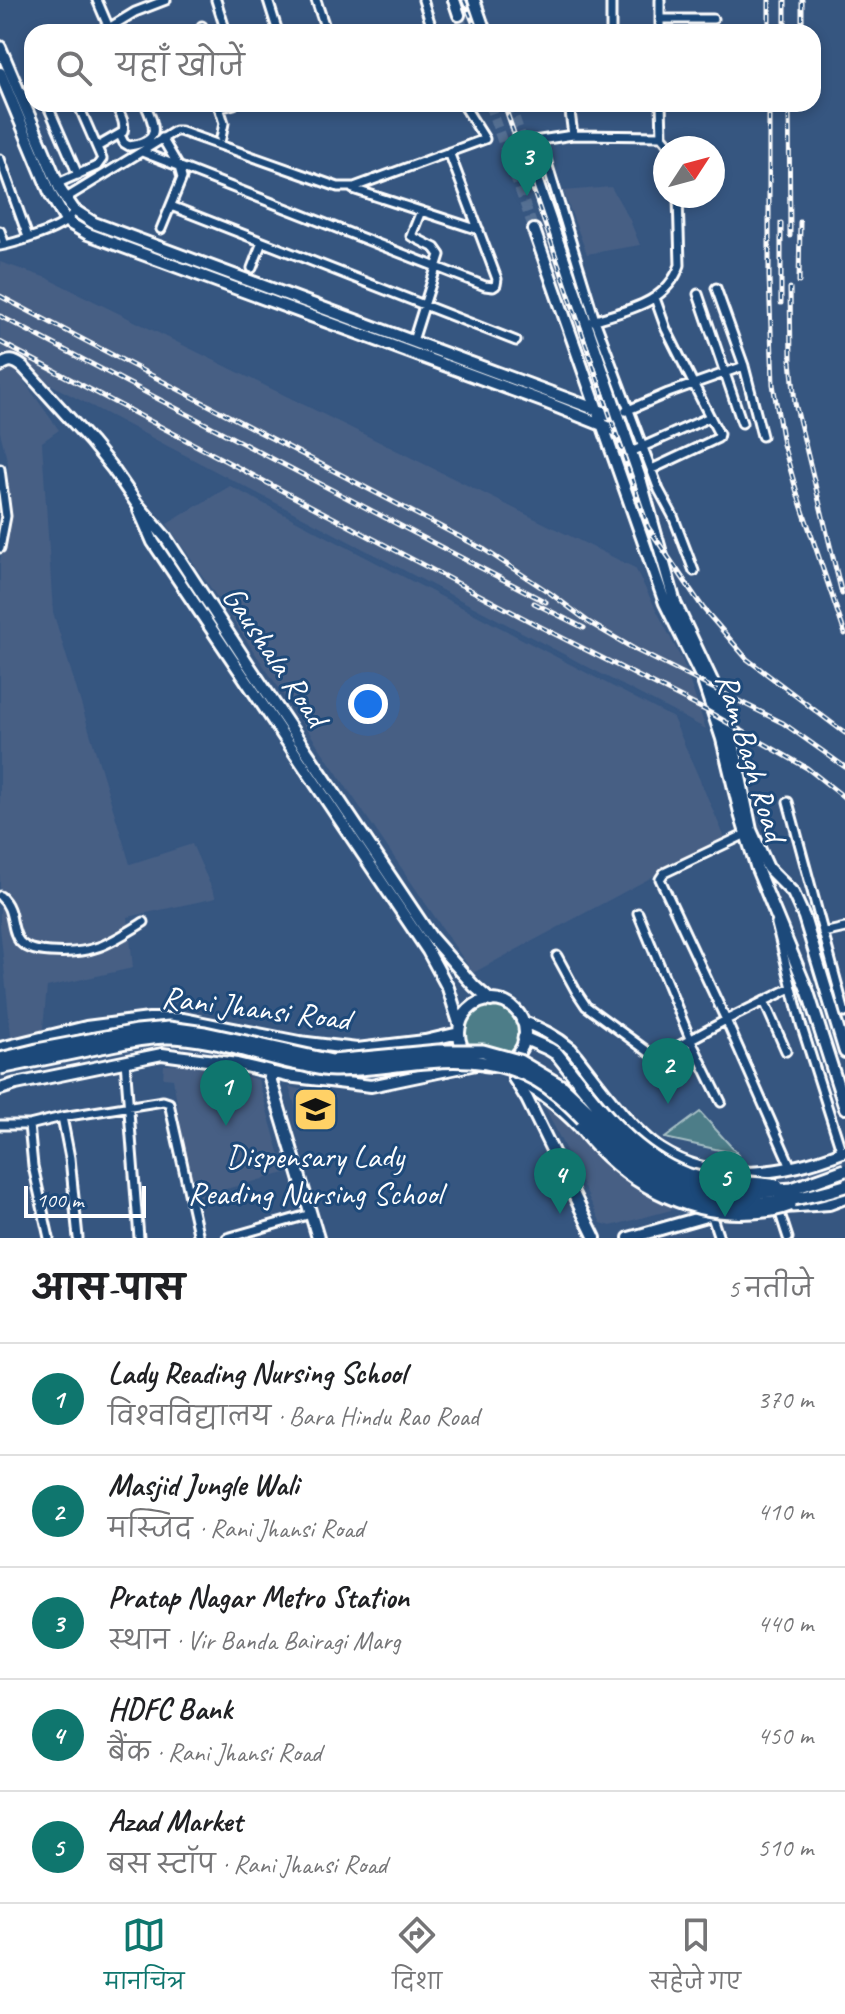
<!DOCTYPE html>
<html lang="hi">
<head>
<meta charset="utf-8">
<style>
  body { margin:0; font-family:Caveat,"Playpen Sans Deva",sans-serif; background:#f2f2f2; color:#202124 }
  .compass { position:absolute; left:653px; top:136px; width:72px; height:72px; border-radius:50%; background:#fff; box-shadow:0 4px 12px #0003; rotate:54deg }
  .scale { position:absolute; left:24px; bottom:20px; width:122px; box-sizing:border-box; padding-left:8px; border:4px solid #fff; border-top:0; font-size:22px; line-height:28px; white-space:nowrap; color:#fff; -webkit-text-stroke:6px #1f4a7a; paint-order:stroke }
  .you { position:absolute; left:368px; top:704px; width:28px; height:28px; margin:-20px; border:6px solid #fff; border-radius:50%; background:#1a73e8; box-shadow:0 0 0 12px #1a73e833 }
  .badge { display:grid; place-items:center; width:52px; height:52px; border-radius:50%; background:#0f766e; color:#fff; font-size:26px; font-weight:700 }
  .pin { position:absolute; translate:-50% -66px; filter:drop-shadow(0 2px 4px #0008) }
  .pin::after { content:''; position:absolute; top:42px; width:28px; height:24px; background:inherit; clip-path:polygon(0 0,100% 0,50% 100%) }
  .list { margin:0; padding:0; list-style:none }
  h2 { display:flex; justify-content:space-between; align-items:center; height:104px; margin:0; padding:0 32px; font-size:34px }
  h2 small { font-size:26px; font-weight:400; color:#757577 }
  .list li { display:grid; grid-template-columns:52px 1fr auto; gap:24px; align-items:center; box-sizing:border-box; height:112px; padding:0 32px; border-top:2px solid #e0e0e0 }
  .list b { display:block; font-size:30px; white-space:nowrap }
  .list p { margin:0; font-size:26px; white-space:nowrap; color:#757577 }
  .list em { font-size:26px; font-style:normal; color:#757577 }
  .icon { flex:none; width:44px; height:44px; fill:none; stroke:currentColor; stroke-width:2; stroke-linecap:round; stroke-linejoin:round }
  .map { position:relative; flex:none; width:845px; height:1238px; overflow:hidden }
  .search { position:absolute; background:#fff; box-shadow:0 4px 12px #0003; left:24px; right:24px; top:24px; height:88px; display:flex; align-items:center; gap:20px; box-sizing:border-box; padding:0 28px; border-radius:24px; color:#757577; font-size:30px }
  .sheet { height:664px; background:#fff }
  nav { display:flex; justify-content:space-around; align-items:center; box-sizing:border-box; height:112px; border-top:2px solid #e0e0e0; background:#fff; font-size:22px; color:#757577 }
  nav a { display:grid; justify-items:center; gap:4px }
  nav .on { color:#0f766e }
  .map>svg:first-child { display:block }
</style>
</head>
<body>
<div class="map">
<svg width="845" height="1238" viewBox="0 0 845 1238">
  <rect width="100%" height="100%" fill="#365680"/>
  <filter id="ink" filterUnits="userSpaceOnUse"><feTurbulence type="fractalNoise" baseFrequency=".0125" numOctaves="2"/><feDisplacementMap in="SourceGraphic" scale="16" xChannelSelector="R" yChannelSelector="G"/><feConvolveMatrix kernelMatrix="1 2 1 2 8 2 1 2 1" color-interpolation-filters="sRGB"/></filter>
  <g filter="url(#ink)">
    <path fill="#465f84" d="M611,187L629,218L640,245L587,254L563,191Z
      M0,262L47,278L635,568L683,662L706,729L0,358Z
      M8,365L16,370L59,430L42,442L53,612L130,864L192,844L216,898L128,917L133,968L47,987L42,1038L12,1046L0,927V561L8,524V464L0,432V375Z
      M230,486L673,718L725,838L473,973L167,524Z
      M164,1065H186L258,1079L285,1173L193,1198L173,1079L163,1078Z
      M289,1087L335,1096L333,1123L304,1133Z
      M543,1103L556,1109L580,1133L604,1161L657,1199L674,1205L675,1209L611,1226L601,1223Z"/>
    <path fill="#4d7d88" stroke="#a6bec4" stroke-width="2" d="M465 1033a27 27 0 1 1 54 0a27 27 0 1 1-54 0Z
      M700,1112L738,1154L665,1138Z"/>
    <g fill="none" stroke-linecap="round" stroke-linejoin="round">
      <path stroke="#546f93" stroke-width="10" stroke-dasharray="10 5" stroke-linecap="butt" d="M459,15L465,32
        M489,104L534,230
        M510,104L529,159"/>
      <defs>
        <path id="street" d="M97,0L109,28
          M216,0L226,32
          M268,0L278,32
          M316,0L324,24L323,30L319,32
          M423,0L433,32
          M611,0V32
          M660,0V32
          M660,19H713
          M202,26L204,32
          M102,32L135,12L166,0
          M22,98L32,89
          M47,104L78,175
          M218,104L224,123L221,138
          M661,104L662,136L672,148
          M219,108L234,104
          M120,135L124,143L129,146C161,142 156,127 145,104
          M573,135L662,136
          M540,140L595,320L659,490L673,516L694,571
          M527,142L573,135L569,104
          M97,147L123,132C126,122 119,113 115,104
          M142,152L485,286L493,287L496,285L497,279L449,152
          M0,159L28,237
          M58,183L97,166L102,159L78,104
          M353,189L479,230
          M66,198L175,131H180L338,187H354L485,139L463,104
          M171,206L516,341
          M161,229L182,178L179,167L162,138
          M0,231L5,245
          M0,246C15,243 55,231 66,221C70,218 72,214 74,210
          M252,268L262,242
          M716,288L744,366L762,436
          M698,294L742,423
          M655,298L666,329L710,417
          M592,321C627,310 666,304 680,265L678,196
          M413,341L440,255L435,248L411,236L421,211
          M626,411L668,393L744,366
          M631,452L710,417L719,434L718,438L652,469
          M0,469L6,516L0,548
          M788,802L845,1013
          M746,834L664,873L660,879L726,1020L791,1167
          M0,896C16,910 9,929 20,942C28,950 39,951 50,952C93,955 109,944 144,922
          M638,913L691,1041L721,1102
          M776,924L801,1024L842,1153
          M823,933L845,928
          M557,956L576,991L586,1006L654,1056L662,1055L726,1020L791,988
          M764,1001L786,1051
          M125,1061L139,1238
          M62,1117L70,1158L78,1238
          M0,1125H29L62,1117L163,1101L169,1103L199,1238
          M29,1125L33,1166L49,1238
          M778,1207L788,1238
          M711,1214L719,1238
          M227,1238L311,1214"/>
        <path id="secondary" d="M454,0L459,15
          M474,0L485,32
          M0,47L61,191L74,210L94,223L619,418
          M0,73L51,195L66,221L88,234L545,402L625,434
          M529,159L640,478L675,603L712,681L732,738L751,830L768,868L793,893L804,917L845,1052
          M534,230L665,603L702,678L722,739L741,817L757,869L808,992L845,1108
          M0,366C9,359 14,360 23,367L91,442L113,469L137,504L166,538L250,667L431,937L474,986L491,1001
          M139,510L153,542L428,951L448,988L460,1026
          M459 1033a33 33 0 1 1 66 0a33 33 0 1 1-66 0Z
          M522,1021C541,1029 556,1036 571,1049C595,1079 630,1130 661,1150C717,1186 787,1174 845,1151
          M0,1048L86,1027L149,1019H183L299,1042L357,1049L425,1041L459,1033
          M267,1068L318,1238
          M514,1078L527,1099L595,1238
          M0,1089L16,1084L162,1054L237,1064L287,1076L371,1086L476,1064
          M784,1207L829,1204L845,1198
          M629,1238L720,1212"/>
        <path id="primary" d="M524,1038L549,1049L557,1054
          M515,1079C541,1090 561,1107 581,1128"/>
      </defs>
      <use href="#street" stroke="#fff" stroke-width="13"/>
      <use href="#secondary" stroke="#fff" stroke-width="16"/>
      <use href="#primary" stroke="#fff" stroke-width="17"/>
      <use href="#street" stroke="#1f4a7a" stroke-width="7"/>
      <use href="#secondary" stroke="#1f4a7a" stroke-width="10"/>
      <use href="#primary" stroke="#1f4a7a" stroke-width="11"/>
      <defs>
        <path id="rail" d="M464,0L477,32
          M769,32V0
          M785,32V0
          M802,32V0
          M504,104L648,527L703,608L747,659L845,733
          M769,104V277L773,384L783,444L798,496L845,634
          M789,104L790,236
          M781,223V303
          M799,282L800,222
          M790,288L791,360L795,403L842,594
          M0,296L485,550L550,593L590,623L636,650L783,723L845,767
          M0,316L546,602
          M0,342L537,625L707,711L807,768L845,798
          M534,603L584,628"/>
      </defs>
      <use href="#rail" stroke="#fff" stroke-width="5"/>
      <use href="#rail" stroke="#1f4a7a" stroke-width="2" stroke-dasharray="6" stroke-linecap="butt"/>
      <defs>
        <path id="primary-bridge" d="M557,1054C594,1100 628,1152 686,1174C715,1184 747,1181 777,1186
          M0,1059L37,1050L137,1031L169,1028L205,1033L332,1061L438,1051H483L519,1061L563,1087L596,1118L620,1144L645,1162L679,1181L724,1193L757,1192L792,1189L845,1170
          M0,1068C34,1061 67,1054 101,1047C123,1043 145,1037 167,1037C213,1037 259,1057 304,1065C313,1067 324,1070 333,1070C396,1071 450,1048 514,1070C556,1084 582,1119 612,1149C625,1162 641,1172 657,1180C720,1212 779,1207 845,1186
          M581,1128C622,1180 685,1217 753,1212C766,1211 778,1210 790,1205"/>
      </defs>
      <use href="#primary-bridge" stroke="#fff" stroke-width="17" stroke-linecap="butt"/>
      <use href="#primary-bridge" stroke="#1f4a7a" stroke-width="11"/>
    </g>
  </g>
  <defs>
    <symbol id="university-square" viewBox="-11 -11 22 22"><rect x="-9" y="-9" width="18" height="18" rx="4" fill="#ffd166" stroke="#1f4a7a"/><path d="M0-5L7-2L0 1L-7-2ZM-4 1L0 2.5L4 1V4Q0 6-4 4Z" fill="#111"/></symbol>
  </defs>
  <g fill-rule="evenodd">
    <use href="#university-square" x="290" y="1084" width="51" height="51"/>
  </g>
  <g text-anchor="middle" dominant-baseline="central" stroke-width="6" stroke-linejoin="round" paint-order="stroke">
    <g font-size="32" fill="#fff" stroke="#1f4a7a">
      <text transform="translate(275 656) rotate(56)">Gaushala Road</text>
      <text transform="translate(751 757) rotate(73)">Ram Bagh Road</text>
      <text transform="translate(256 1008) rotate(7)">Rani Jhansi Road</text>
    </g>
    <g font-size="32" fill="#fff" stroke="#1f4a7a">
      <text x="315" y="1156">Dispensary Lady<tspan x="315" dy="37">Reading Nursing School</tspan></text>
    </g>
  </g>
</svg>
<svg class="compass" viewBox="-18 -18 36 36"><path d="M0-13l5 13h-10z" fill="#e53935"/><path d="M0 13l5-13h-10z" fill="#757577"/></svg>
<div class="scale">100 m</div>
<div class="you"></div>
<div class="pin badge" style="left:226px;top:1126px">1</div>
<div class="pin badge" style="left:668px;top:1104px">2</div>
<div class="pin badge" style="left:527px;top:196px">3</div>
<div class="pin badge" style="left:560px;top:1214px">4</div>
<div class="pin badge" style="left:725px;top:1217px">5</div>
<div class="search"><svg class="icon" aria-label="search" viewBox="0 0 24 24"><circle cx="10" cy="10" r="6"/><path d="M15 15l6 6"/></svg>यहाँ खोजें</div>
</div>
<section class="sheet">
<h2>आस-पास<small>5 नतीजे</small></h2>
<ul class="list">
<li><span class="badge">1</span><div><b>Lady Reading Nursing School</b><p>विश्वविद्यालय · Bara Hindu Rao Road</p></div><em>370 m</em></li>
<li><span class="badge">2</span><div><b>Masjid Jungle Wali</b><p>मस्जिद · Rani Jhansi Road</p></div><em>410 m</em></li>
<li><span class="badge">3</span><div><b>Pratap Nagar Metro Station</b><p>स्थान · Vir Banda Bairagi Marg</p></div><em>440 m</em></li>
<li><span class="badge">4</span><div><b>HDFC Bank</b><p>बैंक · Rani Jhansi Road</p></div><em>450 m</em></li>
<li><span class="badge">5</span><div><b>Azad Market</b><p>बस स्टॉप · Rani Jhansi Road</p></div><em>510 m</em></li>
</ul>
</section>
<nav>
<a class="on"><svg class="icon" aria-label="map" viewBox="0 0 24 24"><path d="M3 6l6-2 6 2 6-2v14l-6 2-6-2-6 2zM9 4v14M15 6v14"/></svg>मानचित्र</a>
<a><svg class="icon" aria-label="directions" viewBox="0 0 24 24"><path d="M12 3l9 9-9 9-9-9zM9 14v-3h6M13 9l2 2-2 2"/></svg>दिशा</a>
<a><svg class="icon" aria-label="saved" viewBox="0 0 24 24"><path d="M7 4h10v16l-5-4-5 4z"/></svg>सहेजे गए</a>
</nav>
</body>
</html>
